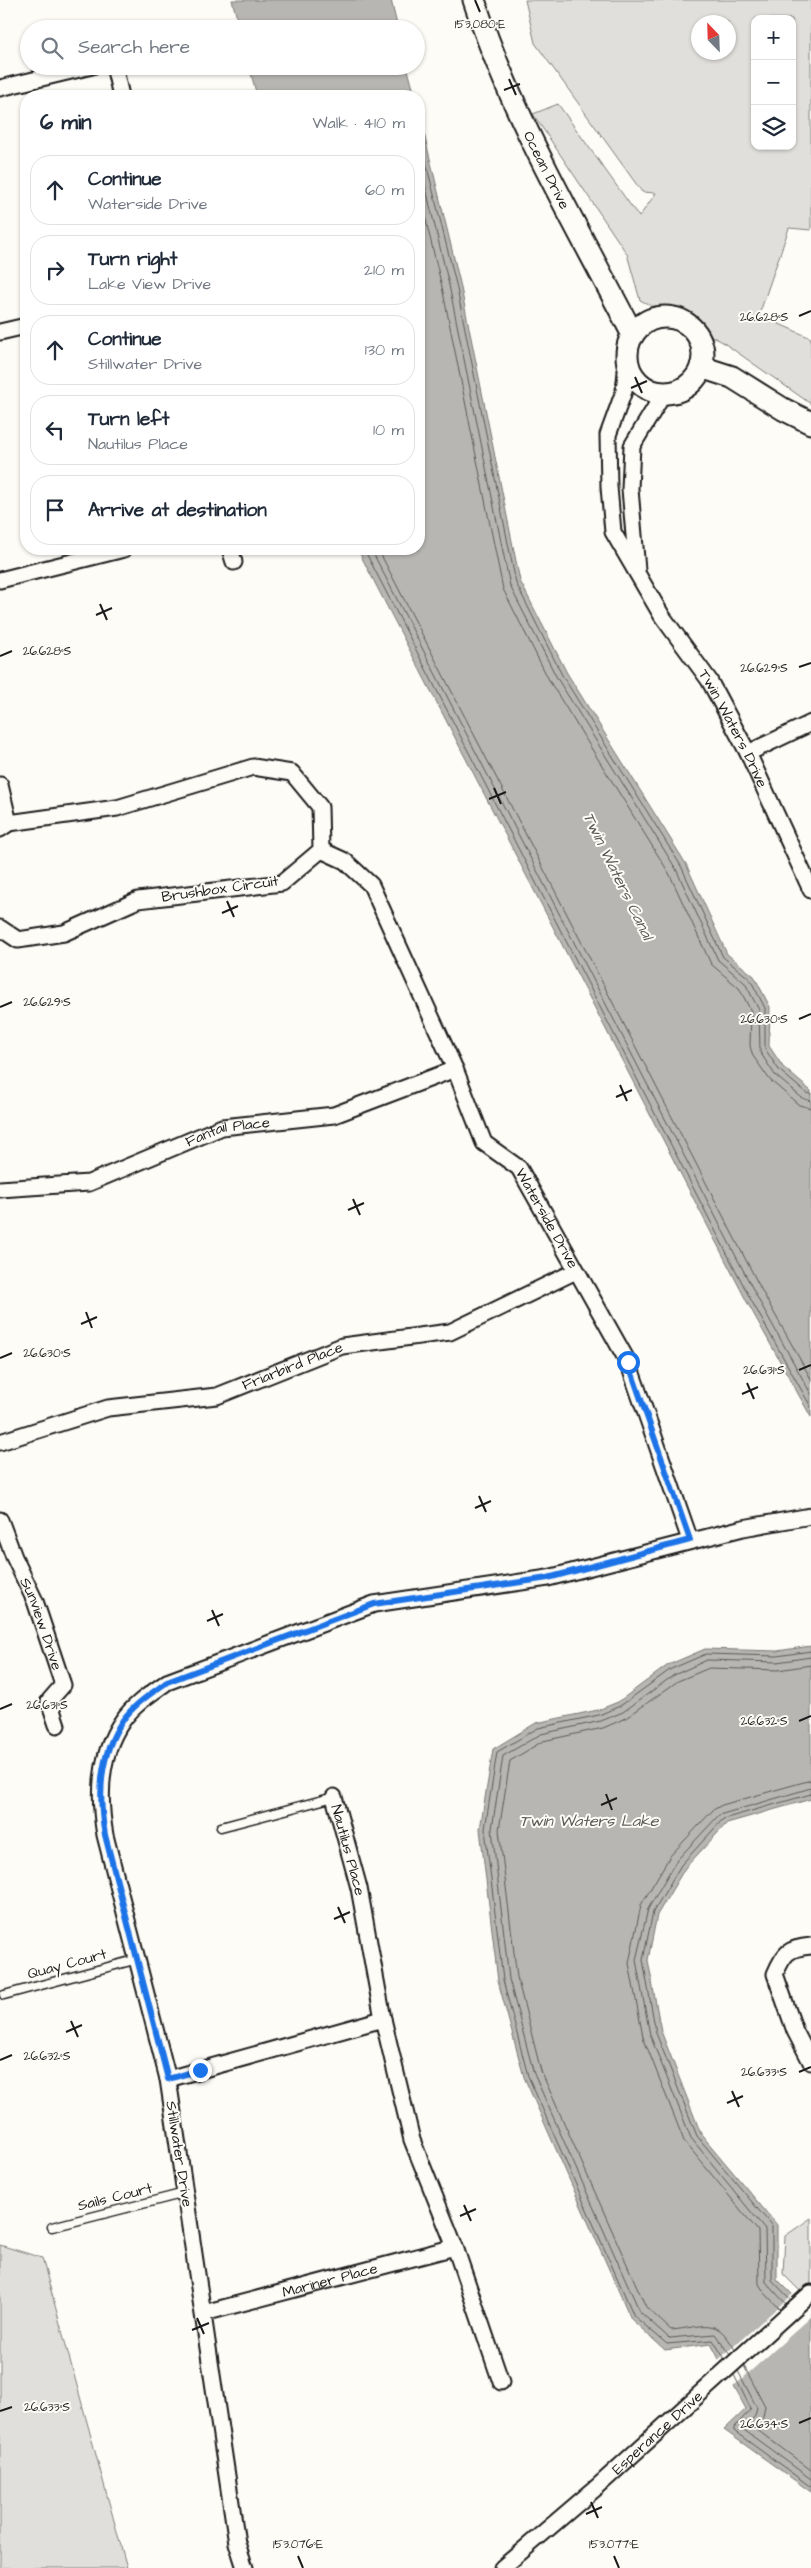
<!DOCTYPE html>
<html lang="en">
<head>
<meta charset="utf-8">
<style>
  body { margin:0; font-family:"Architects Daughter",sans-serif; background:#f6f6f7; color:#1f2937 }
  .controls { position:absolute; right:15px; top:15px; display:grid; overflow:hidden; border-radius:10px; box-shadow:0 1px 4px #0004 }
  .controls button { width:45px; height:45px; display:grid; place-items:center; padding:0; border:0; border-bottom:1px solid #e0e1e3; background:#fff; color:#1f2937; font:25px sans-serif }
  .compass { position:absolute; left:691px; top:15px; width:45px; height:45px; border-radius:50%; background:#fff; box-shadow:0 1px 4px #0004; rotate:337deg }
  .stop { position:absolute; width:15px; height:15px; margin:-11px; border:4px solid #1a73e8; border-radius:50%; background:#fff }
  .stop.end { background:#1a73e8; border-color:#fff; box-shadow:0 1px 5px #0008 }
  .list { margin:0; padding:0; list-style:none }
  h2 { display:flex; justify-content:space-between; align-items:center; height:65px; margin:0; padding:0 20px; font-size:21px }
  h2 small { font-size:16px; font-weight:400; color:#747a83 }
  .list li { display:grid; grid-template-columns:32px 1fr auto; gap:15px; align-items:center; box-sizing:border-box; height:70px; margin:0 10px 10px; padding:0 10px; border:1px solid #e0e1e3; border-radius:20px }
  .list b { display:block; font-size:19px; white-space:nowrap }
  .list p { margin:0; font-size:16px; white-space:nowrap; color:#747a83 }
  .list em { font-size:16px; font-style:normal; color:#747a83 }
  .icon { flex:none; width:28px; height:28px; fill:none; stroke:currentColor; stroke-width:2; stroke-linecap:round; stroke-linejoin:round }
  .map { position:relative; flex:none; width:811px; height:2568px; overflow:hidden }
  .search { position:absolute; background:#fff; box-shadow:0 1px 4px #0004; left:20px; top:20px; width:405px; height:55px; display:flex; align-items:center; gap:12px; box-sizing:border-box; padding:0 18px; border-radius:28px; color:#747a83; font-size:19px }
  .panel { position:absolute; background:#fff; box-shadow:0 1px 4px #0004; left:20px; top:90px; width:405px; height:465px; border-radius:20px }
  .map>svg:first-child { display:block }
</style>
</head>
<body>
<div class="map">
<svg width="811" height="2568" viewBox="0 0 811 2568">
  <rect width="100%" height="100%" fill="#fdfcf7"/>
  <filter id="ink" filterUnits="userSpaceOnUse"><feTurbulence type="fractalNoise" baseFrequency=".02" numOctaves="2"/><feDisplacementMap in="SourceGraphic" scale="10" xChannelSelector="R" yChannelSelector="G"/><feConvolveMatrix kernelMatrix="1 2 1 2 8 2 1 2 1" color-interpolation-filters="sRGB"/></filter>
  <g filter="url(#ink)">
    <path fill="#e0dfdb" stroke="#7e7e7c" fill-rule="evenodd" d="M525,0H811V230L789,228L759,315L811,338V404L721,341L640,300L627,254L533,114L558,104L639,217L656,193L642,192L535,43ZM755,19H792V146H755ZM728,22V52H698V22Z
      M811,2218V2302L783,2274L785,2236Z
      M0,2245L42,2258L127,2568H0Z"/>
    <path fill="#b7b6b2" stroke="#797876" d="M232,0H391L398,29H240Z
      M249,66H407L415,96H257Z
      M419,113L460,283L520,581L567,673L686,864L727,954L754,976L770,1007L769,1046L783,1067L811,1091V1417L747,1302L361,556L359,549H419Z
      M811,1646V1799L727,1823L685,1868L657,1915L648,1960L661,2031L701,2134L777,2225V2279L811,2313V2492L724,2430L746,2409L711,2344L665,2350L631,2319L524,2077L498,1981L480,1829L493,1749L536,1723L598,1710L618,1702L668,1665L705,1649L777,1651Z"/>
    <path fill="#fdfcf7" d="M794,2293L811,2310V2317L732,2388L717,2361Z"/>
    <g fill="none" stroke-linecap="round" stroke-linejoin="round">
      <path stroke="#5a5a58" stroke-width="1" d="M419,134L456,284L516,583L562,675L681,866L723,957L750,979L765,1008V1049L779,1070L806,1093L811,1094
        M419,160L449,285L510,586L557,678L676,869L718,960L745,983L759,1010L760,1052L775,1075L802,1098L811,1101
        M419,192L442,287L503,589L550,682L669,873L711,964L739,988L751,1011L750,1046L753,1056L770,1080L799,1105L811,1108
        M364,549L751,1300L811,1407
        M371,549L757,1297L811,1394
        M378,549L763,1293L811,1379
        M791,2300L772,2280V2226L697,2136L656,2033L643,1960L653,1912L681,1865L723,1819L811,1794
        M786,2304L766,2282L765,2229L691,2138L650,2035L636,1960L648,1909L676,1861L719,1815L811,1788
        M780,2309L764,2292L759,2284L758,2231L684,2141L643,2037L629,1963L641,1905L670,1856L713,1810L722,1805L811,1780
        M735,2350C716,2315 705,2327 671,2330L646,2307L541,2071L517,1977L499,1830L510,1761L543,1741L603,1728L626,1718L678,1681L709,1668L778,1670L811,1665
        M730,2355L715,2334L669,2338L640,2312L534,2074L509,1979L492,1829L503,1756L541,1734L601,1721L623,1712L674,1675L707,1660L777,1662L811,1657
        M725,2359L713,2340L667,2344L634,2316L528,2076L503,1980L485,1829L497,1752L538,1728L599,1715L620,1706L671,1669L706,1654L777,1656L811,1651
        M744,2366L765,2406L763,2417L756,2429L811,2470
        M738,2371L757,2408L755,2416L744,2430L811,2479
        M734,2375L751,2409L734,2428V2431L811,2487"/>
      <defs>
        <path id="lane" d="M221,1827L334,1797
          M4,1995L138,1959
          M52,2227L185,2193"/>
        <g id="street">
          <path d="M114,66L121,96"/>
          <path d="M0,88L92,66"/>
          <path d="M0,332L26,326"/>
          <path id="s1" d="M627,362L624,391L608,435L609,487L613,532L662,616L709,680L748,753L811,890"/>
          <path d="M230,549L234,562"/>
          <path d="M637,570L630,489L632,446L664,393"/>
          <path d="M0,580L124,549"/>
          <path d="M748,753L811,723"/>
          <path d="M0,785L9,823"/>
          <path d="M0,829L9,823L117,808L253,767L292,773L320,807L321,850L282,883L138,900L64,933L18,940L0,928"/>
          <path id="s2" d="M321,850L345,861L371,885L455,1069L484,1143L519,1168L628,1362L690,1540"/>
          <path id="s3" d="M0,1189L89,1183L222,1127L334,1115L455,1069"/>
          <path id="s4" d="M0,1442L108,1408L217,1396L342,1346L450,1332L576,1271"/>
          <path id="s5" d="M0,1520L14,1557L35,1601L63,1685L49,1701L57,1725"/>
          <path id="s6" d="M334,1797L359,1888L383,2019L412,2140L455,2247L501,2382"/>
          <path d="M811,1946C788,1948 784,1953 775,1974L795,2031L811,2062"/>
          <path d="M168,2079L383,2019"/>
          <path id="s7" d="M204,2313L455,2247"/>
          <path d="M245,2568L237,2543L168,2079L105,1835C98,1795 99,1754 123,1720C134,1704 152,1693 167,1682L374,1604L548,1578L743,1528L811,1516"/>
          <path id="s8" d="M502,2568L597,2487L811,2293"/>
        </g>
        <g id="secondary">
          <path id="s9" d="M474,0C512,117 577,226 633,335"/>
          <circle cx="665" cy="355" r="38"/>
          <path d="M701,367L732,377L783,409L811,423"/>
        </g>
      </defs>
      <use href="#lane" stroke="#1c1c1c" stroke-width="11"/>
      <use href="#street" stroke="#1c1c1c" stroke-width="19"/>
      <use href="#secondary" stroke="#1c1c1c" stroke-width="25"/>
      <use href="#lane" stroke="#fdfcf7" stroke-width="8"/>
      <use href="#street" stroke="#fdfcf7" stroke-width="15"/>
      <use href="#secondary" stroke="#fdfcf7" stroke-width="21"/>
    </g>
  </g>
  <g fill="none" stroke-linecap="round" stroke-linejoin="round" filter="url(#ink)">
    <path stroke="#1a73e8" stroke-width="6" d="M200,2070L168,2079L105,1835C98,1795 99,1755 123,1720C134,1704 152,1693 167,1682L374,1604L548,1578L690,1540L628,1362"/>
  </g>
  <path fill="none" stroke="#1c1c1c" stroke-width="2" d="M475,0L480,12M509,79L516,95M504,90L520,84M799,316L811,311M635,377L642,393M631,388L647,381M100,604L107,620M96,615L112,608M0,656L12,651M799,667L811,663M494,788L501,804M489,799L506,792M227,901L234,917M222,913L238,906M0,1007L12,1002M799,1019L811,1014M620,1085L627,1101M616,1097L632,1090M353,1199L360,1215M348,1210L364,1203M86,1312L92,1328M81,1324L97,1317M0,1358L12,1353M799,1370L811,1365M747,1383L754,1399M742,1394L758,1387M479,1496L486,1512M475,1508L491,1501M212,1610L219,1626M207,1621L223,1614M0,1709L12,1704M799,1721L811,1716M606,1794L612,1810M601,1805L617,1798M338,1907L345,1923M334,1919L350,1912M71,2021L78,2037M66,2032L82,2025M0,2060L12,2055M799,2072L811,2067M732,2091L739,2107M727,2103L743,2096M464,2205L471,2221M460,2216L476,2209M197,2318L204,2334M192,2330L209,2323M0,2411L12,2407M799,2423L811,2418M591,2502L598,2518M586,2514L602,2507M298,2556L303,2568M614,2556L619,2568"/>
  <g text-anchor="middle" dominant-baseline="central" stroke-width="4" stroke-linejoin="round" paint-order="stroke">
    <g font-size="15" fill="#1c1c1c" stroke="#fdfcf7">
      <text stroke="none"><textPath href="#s9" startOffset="185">Ocean Drive</textPath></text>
      <text stroke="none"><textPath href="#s1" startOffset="404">Twin Waters Drive</textPath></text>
      <text transform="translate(220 889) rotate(-8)">Brushbox Circuit</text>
      <text stroke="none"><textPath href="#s3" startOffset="238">Fantail Place</textPath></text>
      <text stroke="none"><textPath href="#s2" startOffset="444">Waterside Drive</textPath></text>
      <text stroke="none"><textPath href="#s4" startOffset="304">Friarbird Place</textPath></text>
      <text stroke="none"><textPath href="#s5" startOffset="112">Sunview Drive</textPath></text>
      <text stroke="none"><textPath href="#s6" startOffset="55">Nautilus Place</textPath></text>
      <text transform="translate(67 1964) rotate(-15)">Quay Court</text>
      <text transform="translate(179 2154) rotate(81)">Stillwater Drive</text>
      <text transform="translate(115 2197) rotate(-14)">Sails Court</text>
      <text stroke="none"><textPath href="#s7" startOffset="130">Mariner Place</textPath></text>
      <text stroke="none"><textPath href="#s8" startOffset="206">Esperance Drive</textPath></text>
    </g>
    <g font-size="16" font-style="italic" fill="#5a5a58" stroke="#fdfcf7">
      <text transform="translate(618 876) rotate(64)">Twin Waters Canal</text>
      <text x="589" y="1821">Twin Waters Lake</text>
    </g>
  </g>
  <g font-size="12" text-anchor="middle" fill="#1c1c1c" stroke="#fdfcf7" stroke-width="4" stroke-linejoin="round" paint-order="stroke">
    <text x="480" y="28">153.080°E</text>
    <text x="764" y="321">26.628°S</text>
    <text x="47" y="655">26.628°S</text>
    <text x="764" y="672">26.629°S</text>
    <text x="47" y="1006">26.629°S</text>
    <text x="764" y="1023">26.630°S</text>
    <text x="47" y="1357">26.630°S</text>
    <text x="764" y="1374">26.631°S</text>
    <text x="47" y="1709">26.631°S</text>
    <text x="764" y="1725">26.632°S</text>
    <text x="47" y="2060">26.632°S</text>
    <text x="764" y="2076">26.633°S</text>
    <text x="47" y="2411">26.633°S</text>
    <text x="764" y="2428">26.634°S</text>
    <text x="298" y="2548">153.076°E</text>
    <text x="614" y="2548">153.077°E</text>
  </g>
</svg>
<div class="controls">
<button>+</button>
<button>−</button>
<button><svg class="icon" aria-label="layers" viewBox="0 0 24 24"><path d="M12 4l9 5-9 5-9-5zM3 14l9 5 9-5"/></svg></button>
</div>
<svg class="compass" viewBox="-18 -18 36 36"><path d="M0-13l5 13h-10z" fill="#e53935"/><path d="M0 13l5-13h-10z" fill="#747a83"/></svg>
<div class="stop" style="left:628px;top:1362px"></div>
<div class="stop end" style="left:200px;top:2070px"></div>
<div class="search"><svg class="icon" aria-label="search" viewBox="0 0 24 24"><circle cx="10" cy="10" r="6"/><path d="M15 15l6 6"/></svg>Search here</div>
<section class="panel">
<h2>6 min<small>Walk · 410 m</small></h2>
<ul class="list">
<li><svg class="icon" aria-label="ahead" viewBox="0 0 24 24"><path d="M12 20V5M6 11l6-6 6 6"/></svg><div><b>Continue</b><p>Waterside Drive</p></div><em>60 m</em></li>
<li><svg class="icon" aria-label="right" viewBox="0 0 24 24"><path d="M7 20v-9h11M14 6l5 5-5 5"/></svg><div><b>Turn right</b><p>Lake View Drive</p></div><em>210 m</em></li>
<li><svg class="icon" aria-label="ahead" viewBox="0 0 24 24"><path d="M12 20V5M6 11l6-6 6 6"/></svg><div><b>Continue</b><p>Stillwater Drive</p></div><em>130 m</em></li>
<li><svg class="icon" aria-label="left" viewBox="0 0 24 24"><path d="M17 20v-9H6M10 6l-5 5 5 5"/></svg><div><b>Turn left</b><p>Nautilus Place</p></div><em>10 m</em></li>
<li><svg class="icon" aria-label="arrive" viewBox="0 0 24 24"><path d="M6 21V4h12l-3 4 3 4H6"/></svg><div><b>Arrive at destination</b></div></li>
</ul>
</section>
</div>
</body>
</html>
